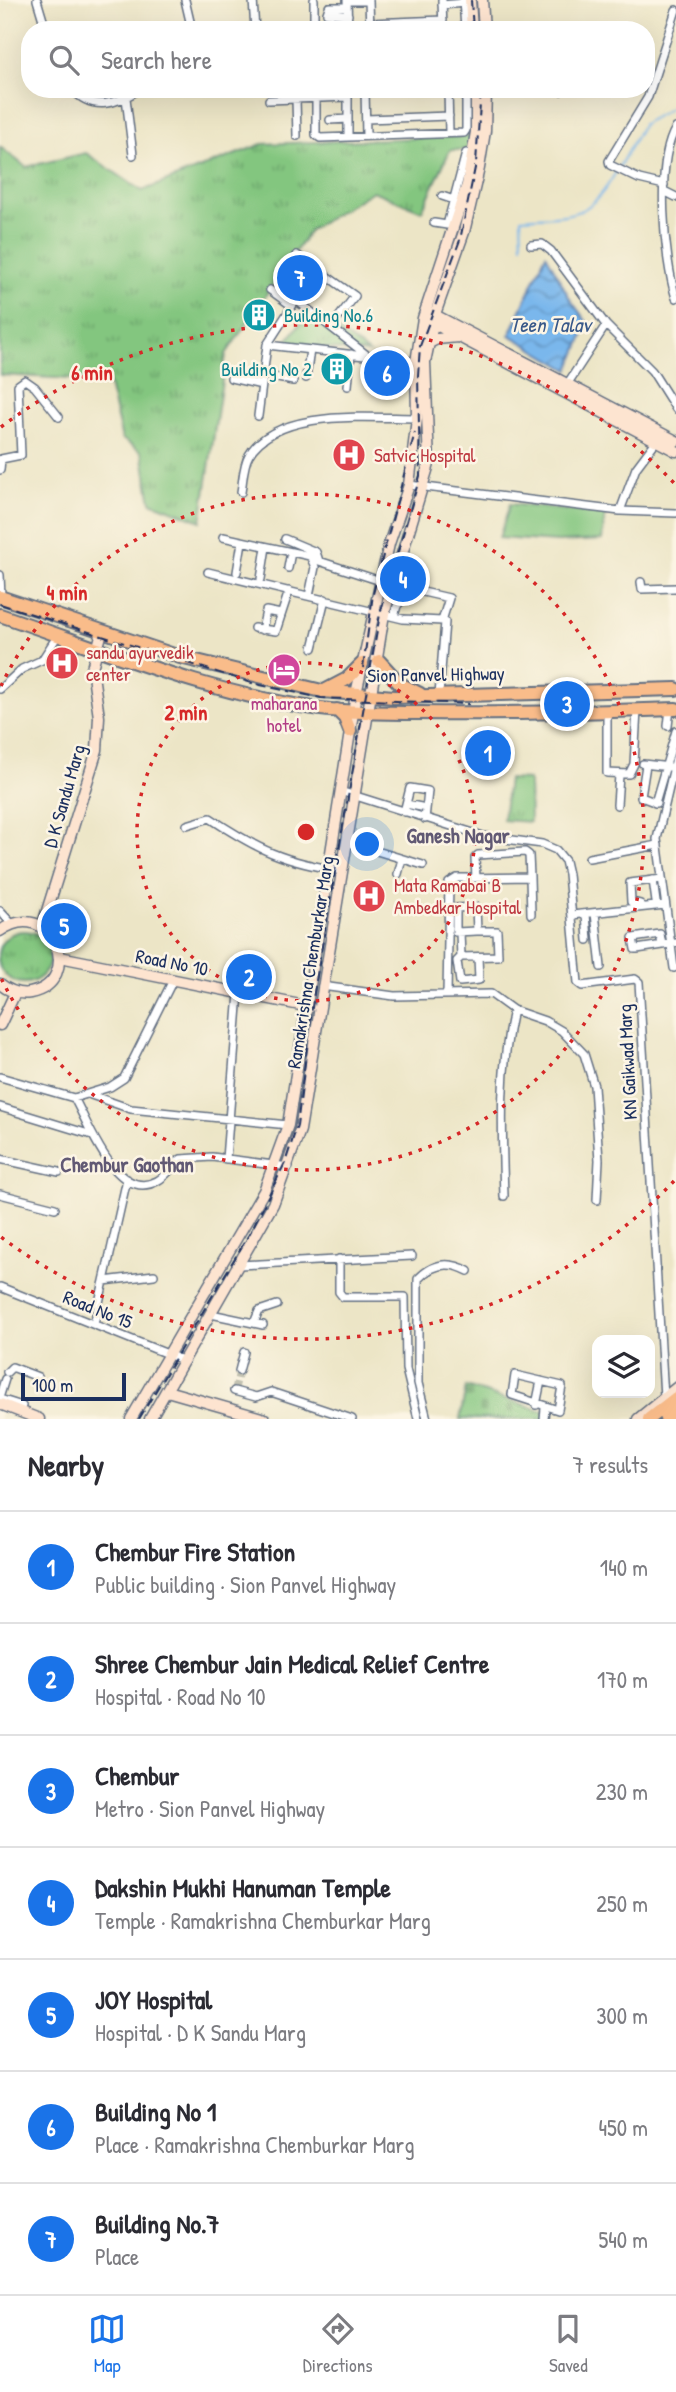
<!DOCTYPE html>
<html lang="en">
<head>
<meta charset="utf-8">
<style>
  body { margin:0; font-family:"Patrick Hand",sans-serif; background:#f2f2f3; color:#2b2b33 }
  .controls { position:absolute; right:21px; bottom:21px; display:grid; overflow:hidden; border-radius:14px; box-shadow:0 7px 28px #0002 }
  .controls button { width:63px; height:63px; display:grid; place-items:center; padding:0; border:0; border-bottom:2px solid #e1e1e2; background:#fff; color:#2b2b33; font:35px sans-serif }
  .scale { position:absolute; left:21px; bottom:18px; width:105px; box-sizing:border-box; padding-left:7px; border:4px solid #1b2f5e; border-top:0; font-size:19px; line-height:24px; white-space:nowrap; color:#1b2f5e; -webkit-text-stroke:5px #fcf5e5; paint-order:stroke }
  .you { position:absolute; left:368px; top:845px; width:24px; height:24px; margin:-18px; border:5px solid #fff; border-radius:50%; background:#1a73e8; box-shadow:0 0 0 10px #1a73e833 }
  .badge { display:grid; place-items:center; width:46px; height:46px; border-radius:50%; background:#1a73e8; color:#fff; font-size:23px; font-weight:700 }
  .pin { position:absolute; translate:-50% -50%; border:4px solid #fff; box-shadow:0 2px 7px #0006 }
  .list { margin:0; padding:0; list-style:none }
  h2 { display:flex; justify-content:space-between; align-items:center; height:91px; margin:0; padding:0 28px; font-size:30px }
  h2 small { font-size:23px; font-weight:400; color:#7c7c81 }
  .list li { display:grid; grid-template-columns:46px 1fr auto; gap:21px; align-items:center; box-sizing:border-box; height:112px; padding:0 28px; border-top:2px solid #e1e1e2 }
  .list b { display:block; font-size:26px; white-space:nowrap }
  .list p { margin:0; font-size:23px; white-space:nowrap; color:#7c7c81 }
  .list em { font-size:23px; font-style:normal; color:#7c7c81 }
  .icon { flex:none; width:38px; height:38px; fill:none; stroke:currentColor; stroke-width:2; stroke-linecap:round; stroke-linejoin:round }
  .map { position:relative; flex:none; width:676px; height:1419px; overflow:hidden }
  .search { position:absolute; background:#fff; box-shadow:0 7px 28px #0002; left:21px; right:21px; top:21px; height:77px; display:flex; align-items:center; gap:18px; box-sizing:border-box; padding:0 24px; border-radius:28px; color:#7c7c81; font-size:26px }
  .sheet { height:875px; background:#fff }
  nav { display:flex; justify-content:space-around; align-items:center; box-sizing:border-box; height:98px; border-top:2px solid #e1e1e2; background:#fff; font-size:19px; color:#7c7c81 }
  nav a { display:grid; justify-items:center; gap:4px }
  nav .on { color:#1a73e8 }
  .map>svg:first-child { display:block }
</style>
</head>
<body>
<div class="map">
<svg width="676" height="1419" viewBox="0 0 676 1419">
  <defs>
    <pattern id="grass-tufts" width="24" height="20" patternUnits="userSpaceOnUse" patternTransform="scale(1.75)"><rect width="24" height="20" fill="#83c67f"/><path d="M3 7l-1-3M5 7V3M7 7l1-3M15 17l-1-3M17 17v-4M19 17l1-3" fill="none" stroke="#6aa16b"/></pattern>
    <pattern id="cemetery-stones" width="16" height="16" patternUnits="userSpaceOnUse" patternTransform="scale(1.75)"><rect width="16" height="16" fill="#83c67f"/><path d="M2 7V4a2 2 0 0 1 4 0v3zM10 15v-3a2 2 0 0 1 4 0v3z" fill="#6aa16b"/></pattern>
    <pattern id="water-waves" width="16" height="10" patternUnits="userSpaceOnUse" patternTransform="scale(1.75)"><rect width="16" height="10" fill="#7ab7ec"/><path d="M0 5q4-4 8 0t8 0" fill="none" stroke="#6395c2"/></pattern>
  </defs>
  <rect width="100%" height="100%" fill="#fcf5e5"/>
  <filter id="ink" filterUnits="userSpaceOnUse"><feTurbulence type="fractalNoise" baseFrequency=".0143" numOctaves="2"/><feDisplacementMap in="SourceGraphic" scale="14" xChannelSelector="R" yChannelSelector="G"/><feConvolveMatrix kernelMatrix="1 2 1 2 8 2 1 2 1" color-interpolation-filters="sRGB"/></filter>
  <filter id="wash" filterUnits="userSpaceOnUse"><feTurbulence type="fractalNoise" baseFrequency=".00686" numOctaves="4" result="noise"/><feDisplacementMap in="SourceGraphic" scale="28" xChannelSelector="R" yChannelSelector="G"/><feGaussianBlur stdDeviation="1.57" result="paint"/><feColorMatrix in="noise" values="0 0 0 0 0 0 0 0 0 0 0 0 0 0 0 0 0 1.4 0 .05"/><feComposite in="paint" operator="in"/></filter>
  <g filter="url(#wash)">
    <rect width="100%" height="100%" fill="#ece5c6"/>
    <path fill="url(#grass-tufts)" stroke="#4f7a6e" stroke-width="2" d="M472,136L469,150H450L422,211L373,191L310,230L226,354L201,521L151,502L142,452L122,439L108,381L0,375V147L26,167L86,153L142,191L262,144Z
      M310,310L369,353L285,344Z
      M508,779L529,780L530,822L503,820Z
      M-2 957a26 26 0 1 1 52 0a26 26 0 1 1-52 0Z"/>
    <path fill="url(#cemetery-stones)" stroke="#4f7a6e" stroke-width="2" d="M466,1387L544,1411V1419H460Z"/>
    <path fill="#83c67f" stroke="#4f7a6e" stroke-width="2" d="M510,504L605,514L602,540L558,542L499,538Z"/>
    <path fill="url(#water-waves)" stroke="#4a73a5" stroke-width="2" d="M546,254L570,299L588,324L569,370L510,335Z"/>
    <g fill="none" stroke-linecap="round" stroke-linejoin="round">
      <path stroke="#7ab7ec" stroke-width="2" d="M619,167L643,124L676,105
        M522,245L521,218C573,214 588,221 616,172"/>
    </g>
  </g>
  <g filter="url(#ink)">
    <g fill="none" stroke-linecap="round" stroke-linejoin="round">
      <path stroke="#c2c1b1" stroke-width="7" stroke-dasharray="7 3.5" stroke-linecap="butt" d="M235,1389L239,1371"/>
      <defs>
        <path id="street" d="M37,0L46,30
          M185,0L192,30
          M253,0L255,30
          M314,0V23L321,30
          M347,0L348,30
          M369,0L370,30
          M442,0L443,30
          M463,0L465,29
          M348,1H369
          M442,5L465,3
          M347,7H329L327,13L348,15
          M370,23L443,20
          M72,89C93,113 118,103 140,89
          M348,89V137
          M365,89L366,136
          M448,89L449,133
          M509,89L560,91
          M126,98L133,155
          M316,98V135L320,138L464,133L466,130V89
          M296,99L297,136
          M269,100L348,97
          M366,119L449,116
          M330,120L348,119
          M676,128C655,161 664,260 676,298
          M664,185L639,179L610,165L609,161L648,97L676,10
          M664,191L676,197
          M442,196L460,202
          M434,223L447,225L466,153
          M531,245L542,244L551,251L606,325L566,386
          M297,255L355,296L332,326
          M270,290L292,306
          M296,300L317,271
          M606,325L652,371L676,409
          M368,356L296,300L267,345L418,362
          M263,375L293,381
          M231,378L262,385
          M306,378L310,350
          M348,386L351,354
          M258,416L267,345
          M0,470L1,459L21,455L18,385L25,380L35,387L59,417
          M409,485L620,511L676,513
          M241,492C243,481 243,465 249,455C277,408 369,418 417,418
          M620,511L636,468L657,440
          M223,537L310,556L315,567L309,596
          M285,539L316,552L319,561L393,585
          M288,568L291,552
          M208,572L403,619L442,621L449,598L410,589L397,606L394,616
          M237,572L242,542
          M0,575L1,597
          M261,579L266,547
          M641,582L642,589L676,588
          M254,628L276,631L289,591
          M262,630L266,611L281,614
          M313,648L325,599
          M0,689L22,669L42,660L58,635
          M439,695L445,622
          M607,711V773L629,774L634,764L637,710
          M668,726L670,709
          M643,764L670,767
          M646,765L641,797L657,803
          M340,791L483,836L542,844L556,850L565,861L568,874L578,983L582,986L635,979L639,982L664,1397
          M655,803L676,731
          M406,804L426,808
          M617,805L619,775
          M404,812L410,788L428,791L425,819
          M187,825L210,818C258,850 284,862 342,871
          M347,842L423,865
          M589,858L658,845
          M398,874L402,859
          M476,878L475,858L478,855L525,852L529,855L530,877
          M653,880L656,902
          M640,904L631,902L630,883L662,879
          M476,907L477,931L456,932V908Z
          M0,911L12,924
          M595,913L601,967
          M586,914L588,940
          M572,915L665,905
          M460,932L461,957L498,956L497,931H477
          M662,945L660,934L633,938L635,949H637L676,943
          M461,957L457,961L460,982L479,980L478,957
          M674,968L657,839L676,758
          M322,986L394,996L491,994L513,1010L545,1021L562,1031L584,1054L594,1086L599,1160L597,1200
          M447,995L449,883L457,878L530,877L531,914
          M0,1077L74,1098L110,1087L124,1078L173,980
          M91,1095L131,1109L288,1125
          M74,1098C89,1124 116,1203 157,1181C168,1175 172,1166 181,1159L212,1157L289,1167
          M0,1107L92,1135
          M0,1159L59,1172
          M226,1159L239,993
          M0,1194L55,1208
          M504,1196C502,1133 499,1072 513,1010
          M339,1259V1292L343,1297H405L406,1369L418,1419
          M239,1265L412,1256
          M104,1281L127,1179
          M0,1287L185,1361
          M211,1314L263,1325
          M254,1323L259,1311L277,1305
          M94,1324L104,1281L154,1275
          M239,1371L244,1352
          M7,1372L12,1367L38,1377
          M515,1375L562,1386L558,1410L512,1395Z
          M234,1391L256,1397L271,1392L352,1419
          M0,1395L5,1379
          M0,1399L22,1406
          M536,1405L541,1381
          M427,1419L418,1383V1279C433,1263 450,1261 468,1271
          M544,1419L545,1408"/>
        <path id="secondary" d="M470,0L472,30
          M482,0L484,30
          M429,312L676,441
          M429,321L676,451
          M429,343L437,339L458,337
          M42,927L97,750L99,717L92,668L102,632
          M0,931C52,894 86,982 30,993C19,995 9,991 0,984
          M60,957L310,1007
          M0,1025L15,993
          M167,1391L265,1419
          M0,1404L39,1419
          M131,1419L264,1191L288,1125L356,694L389,544L409,485L417,418L416,362L423,318L467,185L476,132V89
          M150,1419L273,1204L300,1130L384,614L429,464L425,362L435,314L464,232L479,168L485,131L486,89
          M638,1419L676,1388"/>
        <path id="highway" d="M0,597L180,657L322,691L394,697L676,689
          M0,615C104,650 211,695 321,709C354,713 388,713 421,713C506,714 591,712 676,709
          M379,661L400,684L420,694
          M326,690L347,679L362,664
          M337,710L345,718L350,731
          M649,1419L676,1398
          M666,1419L676,1411"/>
      </defs>
      <use href="#street" stroke="#646f82" stroke-width="10"/>
      <use href="#secondary" stroke="#646f82" stroke-width="13"/>
      <use href="#highway" stroke="#646f82" stroke-width="16"/>
      <use href="#street" stroke="#fff" stroke-width="7"/>
      <use href="#secondary" stroke="#fde4d0" stroke-width="10"/>
      <use href="#highway" stroke="#f9bc8a" stroke-width="12"/>
      <path stroke="#1b2f5e" stroke-width="2" stroke-dasharray="10 5" stroke-linecap="butt" d="M471,0L473,30
        M0,604L255,684L321,698L469,704
        M363,668L373,594L415,432
        M139,1419L251,1231L285,1163L297,1126L314,992L380,614L420,476L418,376L420,346L460,240L476,163L481,89"/>
    </g>
  </g>
  <g fill="none" stroke="#d62828" stroke-width="3.5" stroke-dasharray="3.5 7">
    <circle cx="306" cy="832" r="169"/>
    <path d="M1 686A338 338 0 1 1 1 978"/>
    <path d="M674 1181A507 507 0 0 1 1 1237M1 427A507 507 0 0 1 674 483"/>
  </g>
  <defs>
    <symbol id="building-disc" viewBox="-11 -11 22 22"><circle r="9.5" fill="#0f9aa8" stroke="#fcf5e5"/><path d="M-4-6H4V6H1V3H-1V6H-4ZM-2.5-4.3h1.7v1.8h-1.7ZM.8-4.3h1.7v1.8H.8ZM-2.5-1h1.7V.8h-1.7ZM.8-1h1.7V.8H.8Z" fill="#fff"/></symbol>
    <symbol id="hospital-disc" viewBox="-11 -11 22 22"><circle r="9.5" fill="#e0444e" stroke="#fcf5e5"/><path d="M-5-5h3v3.5h4V-5h3V5h-3V1.5h-4V5h-3Z" fill="#fff"/></symbol>
    <symbol id="hotel-disc" viewBox="-11 -11 22 22"><circle r="9.5" fill="#d1479c" stroke="#fcf5e5"/><path d="M-6-4.5h1.5V1H6V5H4.5V3h-9V5H-6ZM-4 0a1.8 1.8 0 1 1 3.6 0ZM.5 0V-2.5h3Q6-2.5 6 0Z" fill="#fff"/></symbol>
  </defs>
  <g fill-rule="evenodd">
    <use href="#building-disc" x="240" y="296" width="38" height="38"/>
    <use href="#building-disc" x="318" y="350" width="38" height="38"/>
    <use href="#hospital-disc" x="330" y="436" width="38" height="38"/>
    <use href="#hospital-disc" x="43" y="644" width="38" height="38"/>
    <use href="#hotel-disc" x="265" y="651" width="38" height="38"/>
    <use href="#hospital-disc" x="350" y="877" width="38" height="38"/>
  </g>
  <g text-anchor="middle" dominant-baseline="central" stroke-width="5" stroke-linejoin="round" paint-order="stroke">
    <g font-size="19" fill="#0d838f" stroke="#fcf5e5" text-anchor="start">
      <text x="284" y="315">Building No.6</text>
      <text x="312" y="369" text-anchor="end">Building No 2</text>
    </g>
    <g font-size="19" fill="#be3a42" stroke="#fcf5e5" text-anchor="start">
      <text x="374" y="455">Satvic Hospital</text>
      <text x="86" y="652">sandu ayurvedik<tspan x="86" dy="22">center</tspan></text>
      <text x="394" y="885">Mata Ramabai B<tspan x="394" dy="22">Ambedkar Hospital</tspan></text>
    </g>
    <g font-size="19" fill="#1b2f5e" stroke="#fcf5e5">
      <text transform="translate(436 674) rotate(-1)">Sion Panvel Highway</text>
      <text transform="translate(64 796) rotate(-74)">D K Sandu Marg</text>
      <text transform="translate(172 962) rotate(11)">Road No 10</text>
      <text transform="translate(310 962) rotate(-81)">Ramakrishna Chemburkar Marg</text>
      <text transform="translate(627 1062) rotate(-93)">KN Gaikwad Marg</text>
      <text transform="translate(98 1309) rotate(22)">Road No 15</text>
    </g>
    <g font-size="19" fill="#b23c85" stroke="#fcf5e5">
      <text x="284" y="703">maharana<tspan x="284" dy="22">hotel</tspan></text>
    </g>
    <g font-size="21" font-style="italic" fill="#385889" stroke="#fcf5e5">
      <text x="550" y="324">Teen Talav</text>
    </g>
    <g font-size="21" font-weight="bold" fill="#615974" stroke="#fcf5e5">
      <text x="458" y="835">Ganesh Nagar</text>
      <text x="127" y="1164">Chembur Gaothan</text>
    </g>
  </g>
  <circle cx="306" cy="832" r="10" fill="#d62828" stroke="#fcf5e5" stroke-width="3.5"/>
  <g font-size="21" text-anchor="middle" font-weight="bold" fill="#d62828" stroke="#fcf5e5" stroke-width="5" stroke-linejoin="round" paint-order="stroke">
    <text x="92" y="380">6 min</text>
    <text x="67" y="600">4 min</text>
    <text x="186" y="720">2 min</text>
  </g>
</svg>
<div class="controls">
<button><svg class="icon" aria-label="layers" viewBox="0 0 24 24"><path d="M12 4l9 5-9 5-9-5zM3 14l9 5 9-5"/></svg></button>
</div>
<div class="scale">100 m</div>
<div class="you"></div>
<div class="pin badge" style="left:488px;top:753px">1</div>
<div class="pin badge" style="left:249px;top:977px">2</div>
<div class="pin badge" style="left:567px;top:704px">3</div>
<div class="pin badge" style="left:403px;top:579px">4</div>
<div class="pin badge" style="left:64px;top:926px">5</div>
<div class="pin badge" style="left:387px;top:373px">6</div>
<div class="pin badge" style="left:300px;top:278px">7</div>
<div class="search"><svg class="icon" aria-label="search" viewBox="0 0 24 24"><circle cx="10" cy="10" r="6"/><path d="M15 15l6 6"/></svg>Search here</div>
</div>
<section class="sheet">
<h2>Nearby<small>7 results</small></h2>
<ul class="list">
<li><span class="badge">1</span><div><b>Chembur Fire Station</b><p>Public building · Sion Panvel Highway</p></div><em>140 m</em></li>
<li><span class="badge">2</span><div><b>Shree Chembur Jain Medical Relief Centre</b><p>Hospital · Road No 10</p></div><em>170 m</em></li>
<li><span class="badge">3</span><div><b>Chembur</b><p>Metro · Sion Panvel Highway</p></div><em>230 m</em></li>
<li><span class="badge">4</span><div><b>Dakshin Mukhi Hanuman Temple</b><p>Temple · Ramakrishna Chemburkar Marg</p></div><em>250 m</em></li>
<li><span class="badge">5</span><div><b>JOY Hospital</b><p>Hospital · D K Sandu Marg</p></div><em>300 m</em></li>
<li><span class="badge">6</span><div><b>Building No 1</b><p>Place · Ramakrishna Chemburkar Marg</p></div><em>450 m</em></li>
<li><span class="badge">7</span><div><b>Building No.7</b><p>Place</p></div><em>540 m</em></li>
</ul>
</section>
<nav>
<a class="on"><svg class="icon" aria-label="map" viewBox="0 0 24 24"><path d="M3 6l6-2 6 2 6-2v14l-6 2-6-2-6 2zM9 4v14M15 6v14"/></svg>Map</a>
<a><svg class="icon" aria-label="directions" viewBox="0 0 24 24"><path d="M12 3l9 9-9 9-9-9zM9 14v-3h6M13 9l2 2-2 2"/></svg>Directions</a>
<a><svg class="icon" aria-label="saved" viewBox="0 0 24 24"><path d="M7 4h10v16l-5-4-5 4z"/></svg>Saved</a>
</nav>
</body>
</html>
